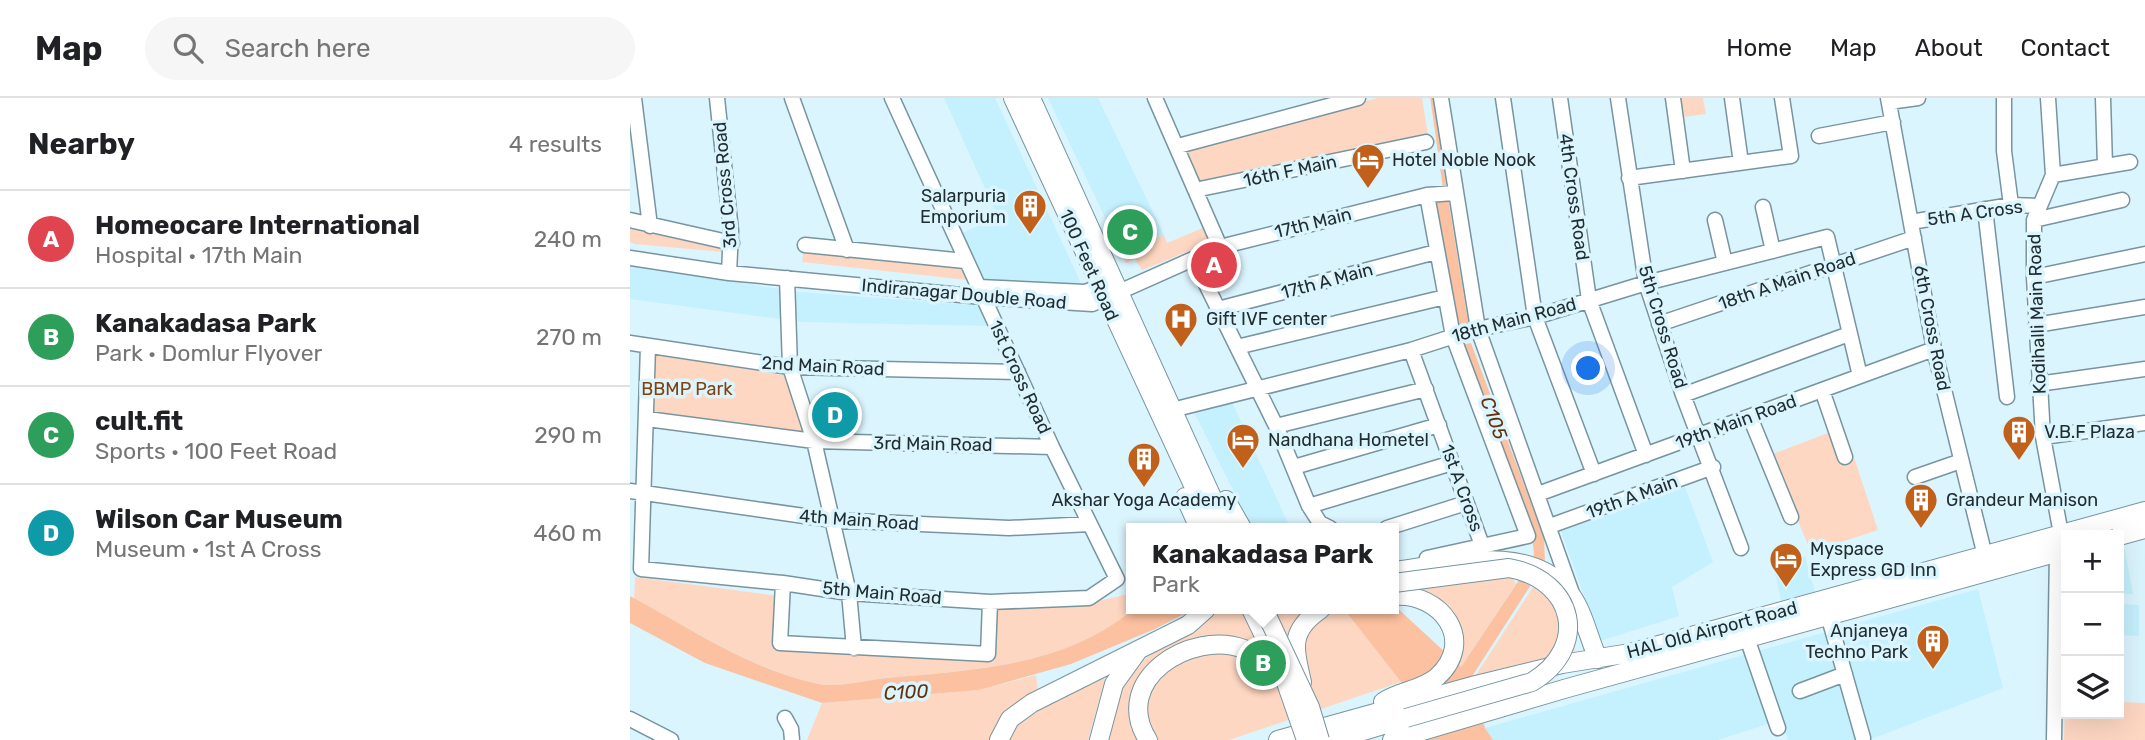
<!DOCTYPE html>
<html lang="en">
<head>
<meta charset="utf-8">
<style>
  body { margin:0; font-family:Rubik,sans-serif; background:#f6f6f6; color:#202124 }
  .controls { position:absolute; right:21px; bottom:21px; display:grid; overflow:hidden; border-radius:0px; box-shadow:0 7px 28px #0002 }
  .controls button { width:63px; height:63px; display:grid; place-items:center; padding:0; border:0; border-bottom:2px solid #e0e0e0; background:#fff; color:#202124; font:35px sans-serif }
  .you { position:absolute; left:959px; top:271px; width:24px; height:24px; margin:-18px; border:5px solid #fff; border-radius:50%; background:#1a73e8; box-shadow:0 0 0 10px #1a73e833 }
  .badge { display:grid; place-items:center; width:46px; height:46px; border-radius:50%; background:#1a73e8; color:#fff; font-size:23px; font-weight:700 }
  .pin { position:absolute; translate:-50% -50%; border:4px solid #fff; box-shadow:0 2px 7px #0006 }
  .popup { position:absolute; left:496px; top:425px; width:273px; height:91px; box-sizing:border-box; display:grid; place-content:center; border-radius:0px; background:#fff; filter:drop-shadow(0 2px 5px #0005); font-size:23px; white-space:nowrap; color:#757577 }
  .popup b { font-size:26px; color:#202124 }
  .popup::after { content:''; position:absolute; left:50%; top:100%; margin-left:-14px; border:14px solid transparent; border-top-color:#fff }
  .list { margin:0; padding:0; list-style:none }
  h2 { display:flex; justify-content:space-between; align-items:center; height:91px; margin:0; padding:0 28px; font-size:30px }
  h2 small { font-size:23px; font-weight:400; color:#757577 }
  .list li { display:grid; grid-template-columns:46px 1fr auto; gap:21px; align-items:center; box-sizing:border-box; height:98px; padding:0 28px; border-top:2px solid #e0e0e0 }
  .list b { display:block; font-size:26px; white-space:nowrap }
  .list p { margin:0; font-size:23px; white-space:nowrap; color:#757577 }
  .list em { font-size:23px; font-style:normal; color:#757577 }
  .icon { flex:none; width:38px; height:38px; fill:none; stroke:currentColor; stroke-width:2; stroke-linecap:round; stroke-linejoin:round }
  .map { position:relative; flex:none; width:1515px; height:642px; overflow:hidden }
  header { display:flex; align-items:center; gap:42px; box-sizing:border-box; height:98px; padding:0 35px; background:#fff; border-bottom:2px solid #e0e0e0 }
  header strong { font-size:33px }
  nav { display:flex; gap:38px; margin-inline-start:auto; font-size:24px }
  .search { width:490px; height:63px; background:#f6f6f6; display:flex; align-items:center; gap:18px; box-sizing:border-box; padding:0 24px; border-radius:38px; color:#757577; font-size:26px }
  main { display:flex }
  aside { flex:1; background:#fff }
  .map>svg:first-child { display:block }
</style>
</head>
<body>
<header>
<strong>Map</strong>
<div class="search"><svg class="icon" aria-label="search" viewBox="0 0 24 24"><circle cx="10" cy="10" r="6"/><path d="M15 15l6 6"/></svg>Search here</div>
<nav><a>Home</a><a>Map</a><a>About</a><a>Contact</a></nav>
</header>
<main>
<aside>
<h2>Nearby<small>4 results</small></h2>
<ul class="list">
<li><span class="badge" style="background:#e0444e">A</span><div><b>Homeocare International</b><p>Hospital · 17th Main</p></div><em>240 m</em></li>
<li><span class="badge" style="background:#2e9e5b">B</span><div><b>Kanakadasa Park</b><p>Park · Domlur Flyover</p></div><em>270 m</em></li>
<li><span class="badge" style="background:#2e9e5b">C</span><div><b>cult.fit</b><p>Sports · 100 Feet Road</p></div><em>290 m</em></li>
<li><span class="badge" style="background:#0f9aa8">D</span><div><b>Wilson Car Museum</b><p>Museum · 1st A Cross</p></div><em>460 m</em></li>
</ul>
</aside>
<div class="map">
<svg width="1515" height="642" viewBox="0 0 1515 642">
  <rect width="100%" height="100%" fill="#dbf5fe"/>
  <path fill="#c5f0fd" d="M314,0H365L450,183L448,188L355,186L332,135L368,119Z
    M418,0H468L534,137L491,153Z
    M0,168L170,194L353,208L364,228L172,224L0,201Z
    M601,302L659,427L622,430L563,312Z
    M1055,389L1083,464L1042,489L1049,518L970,543L931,433Z
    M1494,448L1503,496H1489V450Z
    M1175,458L1185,494L1151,503L1145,474Z
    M1348,491L1373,590L1239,642H1158L1150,622L1088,642H863L855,630Z
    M1489,506L1509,507V538L1489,537Z"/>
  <path fill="#fed7c2" d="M748,0H792L799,43L569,87L556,49Z
    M1050,0H1073L1076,16L1053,19Z
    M0,126L94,146L93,154L5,146L0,144Z
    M573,130L579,145L512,172L505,161L496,165L491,153L534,137L537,145Z
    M174,150L329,166L338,182L172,164Z
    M22,254L157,278L177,335L22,317Z
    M1214,329L1248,432L1181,454L1140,357Z
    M880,477L886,486L831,569L825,564L820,512L798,495L780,490Z
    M5,479L149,498L146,548L360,559L366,505H459L499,496L503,511C436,569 341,572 256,580C236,582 208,590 188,586C122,572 63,531 4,501Z
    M909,480L939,519L945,553L844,580Z
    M587,511H708L717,515L771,584L599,642H476C482,624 484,594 496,579C520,547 564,543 587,511Z
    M455,570L475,581L458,642H177L192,605L349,592L406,577L408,593Z
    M1435,602L1436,616H1489V604L1515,605V642H1434Z"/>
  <path fill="#fbc1a0" d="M818,100L839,230L827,232L806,102Z
    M841,245L914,440L915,465L841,580L855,630L863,642H797L771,584L717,515L708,511H764V507L831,569L903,461C912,437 843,281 830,247Z
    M0,498C60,530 121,572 188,586C208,590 236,582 257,580C341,572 436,569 503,511H564L525,531L441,566L349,592L192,605L75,565L0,525Z"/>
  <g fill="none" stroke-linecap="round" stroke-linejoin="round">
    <path stroke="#fbc1a0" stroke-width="3.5" d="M802,0L815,92"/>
    <defs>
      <path id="minor" d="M4,0L20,128
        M87,0L101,133L99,175
        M162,0L217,152
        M525,0L590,149
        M811,0L848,231L943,498
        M873,0L905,219L964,376
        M930,0L959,202L1016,357
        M988,0L1016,185L1053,297L1111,450
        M1043,0L1053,73
        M1102,0L1111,65
        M1258,0L1304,251L1355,458
        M1374,0V53L1381,107
        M1418,0L1423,77L1404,122V179L1413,339L1431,436
        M1473,0L1475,68
        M1259,4L1288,0
        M1189,38L1263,24
        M548,48L728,0
        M1423,77L1500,64
        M999,80L1161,58L1152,0
        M565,92L796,44
        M797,97L823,238L898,438L797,460
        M1133,109L1143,153
        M1355,111L1377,299
        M0,122L102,145
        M1085,122L1095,165
        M1404,122L1492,102
        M1281,124L1381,107L1408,108
        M175,147L335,163
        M0,160L99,175L352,199L462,206L590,149L797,97L824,95
        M564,162L646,328L679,408L690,425L700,430
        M1404,179L1515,156
        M157,180L160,269L184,343L219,495L224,550
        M349,189L455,194L477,186
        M588,211L806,154
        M1029,226L1284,140
        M1406,227L1515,209
        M0,245L160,269L388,274
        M18,248L11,471L153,485L219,495L360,504L459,500L487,481L422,349L262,0
        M607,249L815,199
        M781,252L853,450
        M1408,286L1515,271
        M1192,292L1215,359
        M1053,297L1219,236
        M542,312L781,252L843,232L905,219L1016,185L1197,139L1230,278
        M1120,319L1161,419
        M17,321L184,343L422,349
        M646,328L796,291
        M1413,339L1515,325
        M664,369L809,327
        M1285,379L1331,363
        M0,393L202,422L379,430L460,426
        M908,396L1304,251
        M679,408L822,365
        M920,428L1083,369
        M757,430L836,405
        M153,485L150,545L358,556L360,504
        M1198,517L1233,640
        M1117,540L1148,630
        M1170,593L1215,576
        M155,620L161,631L162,642
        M0,621L41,642
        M1424,642L1427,454"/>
      <path id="major" d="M383,0L583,430
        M401,0L596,430
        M555,399L569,430
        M596,402L612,430
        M1489,438L1515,431
        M764,473C819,466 903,443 941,497C954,515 959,541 968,561
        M621,511L651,573
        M672,584C664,549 659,533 691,511
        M753,604C769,593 792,592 807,579C847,543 811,494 764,498
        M369,642L380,621L402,605L558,527L576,511
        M469,642L484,586L507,554
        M518,642C480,582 561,531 614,551C629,556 642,569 654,579
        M648,642L846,587L932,566L1000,555L1515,413
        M704,642L776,620
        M762,642L934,591L1436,452"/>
    </defs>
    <use href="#minor" stroke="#77959f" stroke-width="17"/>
    <use href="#major" stroke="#77959f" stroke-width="20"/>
    <use href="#minor" stroke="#fff" stroke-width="14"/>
    <use href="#major" stroke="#fff" stroke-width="18"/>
    <defs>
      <path id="major-bridge" d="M764,485L879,470C945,482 960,549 902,584L776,620
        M634,511L680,609L690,642
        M654,579L676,642"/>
    </defs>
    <use href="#major-bridge" stroke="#77959f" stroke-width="20" stroke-linecap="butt"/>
    <use href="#major-bridge" stroke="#fff" stroke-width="18"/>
  </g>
  <defs>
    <symbol id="hotel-pin" viewBox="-11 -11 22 30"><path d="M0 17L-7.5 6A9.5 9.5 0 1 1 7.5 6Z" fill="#c0601b" stroke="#dbf5fe"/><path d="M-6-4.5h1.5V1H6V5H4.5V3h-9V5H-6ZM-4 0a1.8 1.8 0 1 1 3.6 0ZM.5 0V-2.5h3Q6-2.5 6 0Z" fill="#fff"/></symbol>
    <symbol id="building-pin" viewBox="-11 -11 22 30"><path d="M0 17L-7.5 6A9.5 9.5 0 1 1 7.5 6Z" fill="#c0601b" stroke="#dbf5fe"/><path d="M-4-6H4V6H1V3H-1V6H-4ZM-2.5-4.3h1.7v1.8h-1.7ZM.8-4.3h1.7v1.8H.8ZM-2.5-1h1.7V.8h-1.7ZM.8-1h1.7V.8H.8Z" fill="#fff"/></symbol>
    <symbol id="hospital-pin" viewBox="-11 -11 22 30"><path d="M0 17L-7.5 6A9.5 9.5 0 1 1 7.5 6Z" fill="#c0601b" stroke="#dbf5fe"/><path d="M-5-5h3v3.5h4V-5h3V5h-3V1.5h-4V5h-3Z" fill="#fff"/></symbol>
  </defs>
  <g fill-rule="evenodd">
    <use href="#hotel-pin" x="719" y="43" width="38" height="52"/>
    <use href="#building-pin" x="381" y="89" width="38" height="52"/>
    <use href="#hospital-pin" x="532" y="202" width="38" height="52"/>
    <use href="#building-pin" x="1370" y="315" width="38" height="52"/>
    <use href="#hotel-pin" x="594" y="323" width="38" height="52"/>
    <use href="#building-pin" x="495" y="342" width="38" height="52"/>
    <use href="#building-pin" x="1272" y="383" width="38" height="52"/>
    <use href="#hotel-pin" x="1137" y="442" width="38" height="52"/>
    <use href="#building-pin" x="1284" y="524" width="38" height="52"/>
  </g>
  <g text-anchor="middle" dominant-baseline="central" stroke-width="7" stroke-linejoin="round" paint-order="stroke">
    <g font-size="18" fill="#212d31" stroke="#dbf5fe" text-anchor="start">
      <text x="762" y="62">Hotel Noble Nook</text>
      <text x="376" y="98" text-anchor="end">Salarpuria<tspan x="376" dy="21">Emporium</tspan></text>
      <text x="576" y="221">Gift IVF center</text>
      <text x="1414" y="334">V.B.F Plaza</text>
      <text x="638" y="342">Nandhana Hometel</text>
      <text x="514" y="402" text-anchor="middle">Akshar Yoga Academy</text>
      <text x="1316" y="402">Grandeur Manison</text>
      <text x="1180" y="451">Myspace<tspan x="1180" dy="21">Express GD Inn</tspan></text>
      <text x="1278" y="533" text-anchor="end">Anjaneya<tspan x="1278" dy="21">Techno Park</tspan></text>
    </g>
    <g font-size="18" fill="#212d31" stroke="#dbf5fe">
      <text transform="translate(660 73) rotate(-12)">16th F Main</text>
      <text transform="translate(95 87) rotate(-95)">3rd Cross Road</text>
      <text transform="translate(944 99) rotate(82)">4th Cross Road</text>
      <text transform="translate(1345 115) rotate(-8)">5th A Cross</text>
      <text transform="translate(683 125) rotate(-14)">17th Main</text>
      <text transform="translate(459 167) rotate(66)">100 Feet Road</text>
      <text transform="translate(697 183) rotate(-15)">17th A Main</text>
      <text transform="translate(1157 183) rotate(-19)">18th A Main Road</text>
      <text transform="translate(334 196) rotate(5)">Indiranagar Double Road</text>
      <text transform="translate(1407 216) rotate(-92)">Kodihalli Main Road</text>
      <text transform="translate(884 222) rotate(-15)">18th Main Road</text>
      <text transform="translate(1033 229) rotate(73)">5th Cross Road</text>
      <text transform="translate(1302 230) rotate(79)">6th Cross Road</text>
      <text transform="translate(193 268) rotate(3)">2nd Main Road</text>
      <text transform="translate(390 279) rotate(65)">1st Cross Road</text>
      <text transform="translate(1106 324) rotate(-20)">19th Main Road</text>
      <text transform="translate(303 346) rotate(1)">3rd Main Road</text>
      <text transform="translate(832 390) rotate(70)">1st A Cross</text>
      <text transform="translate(1002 399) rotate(-20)">19th A Main</text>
      <text transform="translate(229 422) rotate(4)">4th Main Road</text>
      <text transform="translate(252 495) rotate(5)">5th Main Road</text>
      <text transform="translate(1082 532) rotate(-15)">HAL Old Airport Road</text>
    </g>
    <g font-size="18" fill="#84400d" stroke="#dbf5fe">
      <text x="57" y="291">BBMP Park</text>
    </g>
    <g font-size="19" font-style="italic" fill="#64300b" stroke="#dbf5fe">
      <text transform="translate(864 320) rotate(70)">C105</text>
      <text transform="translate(276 594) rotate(-3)">C100</text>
    </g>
  </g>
</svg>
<div class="controls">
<button>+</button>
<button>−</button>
<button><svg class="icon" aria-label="layers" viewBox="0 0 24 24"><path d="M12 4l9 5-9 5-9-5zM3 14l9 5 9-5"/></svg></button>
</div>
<div class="you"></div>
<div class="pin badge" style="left:584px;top:167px;background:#e0444e">A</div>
<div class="pin badge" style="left:633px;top:565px;background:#2e9e5b">B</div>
<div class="popup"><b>Kanakadasa Park</b>Park</div>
<div class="pin badge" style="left:500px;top:134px;background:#2e9e5b">C</div>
<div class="pin badge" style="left:205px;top:317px;background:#0f9aa8">D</div>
</div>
</main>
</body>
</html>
